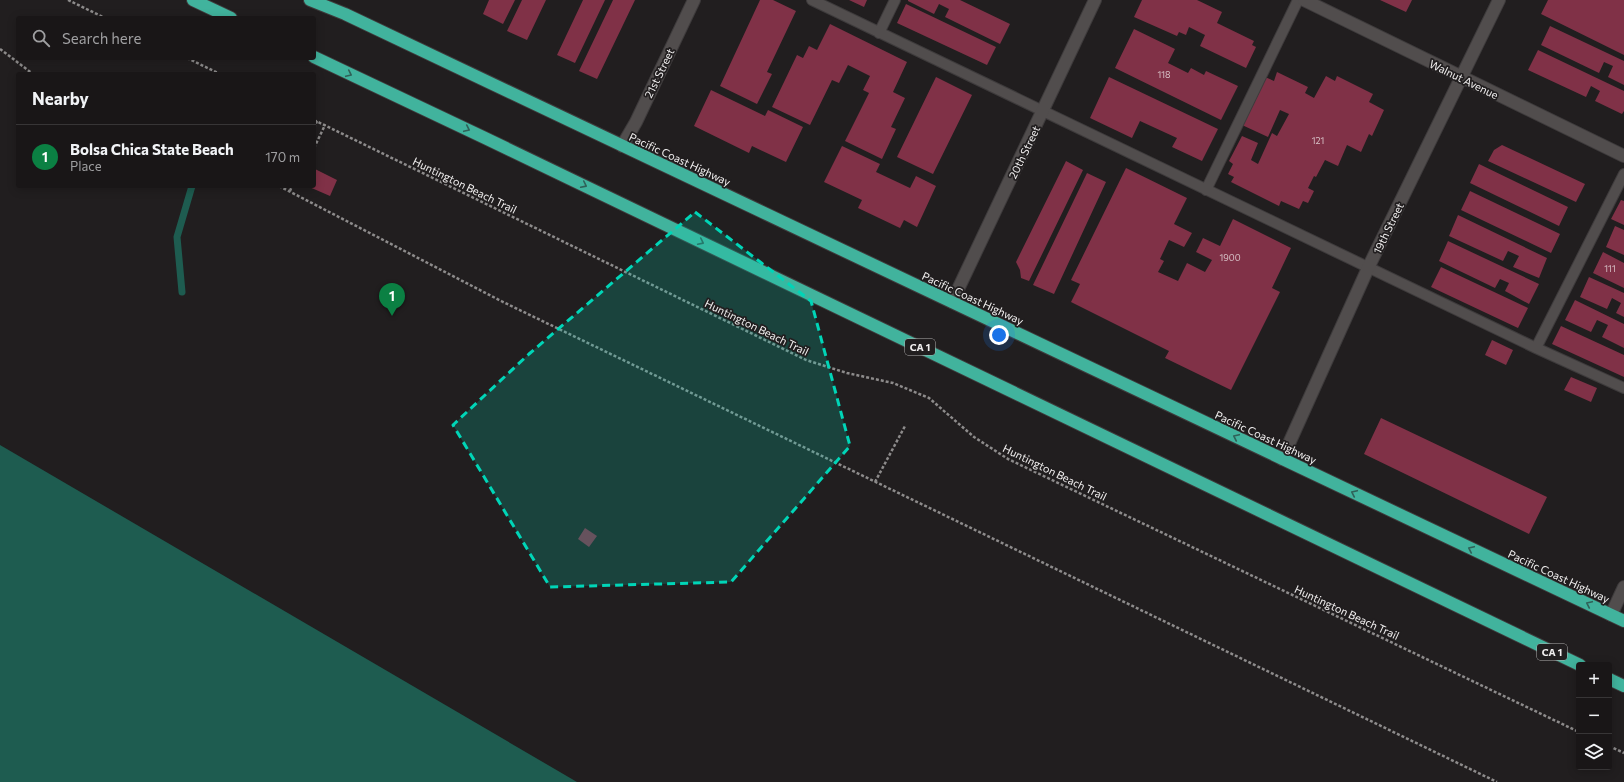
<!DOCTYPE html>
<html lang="en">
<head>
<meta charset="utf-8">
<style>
  body { margin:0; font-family:Commissioner,sans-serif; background:#221f20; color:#f1f3f6 }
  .controls { position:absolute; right:12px; bottom:12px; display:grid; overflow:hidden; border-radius:4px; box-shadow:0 2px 10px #0003 }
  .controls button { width:36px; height:36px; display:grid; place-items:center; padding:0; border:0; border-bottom:1px solid #373536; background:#191617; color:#f1f3f6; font:20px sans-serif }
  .you { position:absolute; left:999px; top:335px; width:14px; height:14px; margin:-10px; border:3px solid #fff; border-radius:50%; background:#1a73e8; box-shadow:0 0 0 6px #1a73e833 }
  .badge { display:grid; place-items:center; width:26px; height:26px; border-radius:50%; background:#0b8043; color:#fff; font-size:13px; font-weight:700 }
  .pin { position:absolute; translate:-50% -33px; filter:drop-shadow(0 1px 2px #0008) }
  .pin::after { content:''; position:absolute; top:21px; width:14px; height:12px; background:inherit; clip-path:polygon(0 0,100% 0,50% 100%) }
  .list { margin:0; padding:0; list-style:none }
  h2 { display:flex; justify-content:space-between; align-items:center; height:52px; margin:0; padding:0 16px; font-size:17px }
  h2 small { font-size:13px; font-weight:400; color:#9f9fa1 }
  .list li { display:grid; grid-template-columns:26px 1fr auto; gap:12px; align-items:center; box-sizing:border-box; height:64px; padding:0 16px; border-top:1px solid #373536 }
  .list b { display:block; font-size:15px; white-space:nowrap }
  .list p { margin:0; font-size:13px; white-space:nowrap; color:#9f9fa1 }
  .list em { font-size:13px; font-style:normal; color:#9f9fa1 }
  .icon { flex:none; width:22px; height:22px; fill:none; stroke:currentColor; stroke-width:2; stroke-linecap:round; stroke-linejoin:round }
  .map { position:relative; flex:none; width:1624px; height:782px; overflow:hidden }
  .search { position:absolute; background:#191617; box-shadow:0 2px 10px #0003; left:16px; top:16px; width:300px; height:44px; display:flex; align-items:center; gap:10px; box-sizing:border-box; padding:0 14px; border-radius:4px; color:#9f9fa1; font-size:15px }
  .panel { position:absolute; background:#191617; box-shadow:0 2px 10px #0003; left:16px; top:72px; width:300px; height:116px; border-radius:4px }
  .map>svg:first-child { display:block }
</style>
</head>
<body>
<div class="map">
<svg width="1624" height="782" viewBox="0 0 1624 782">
  <rect width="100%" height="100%" fill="#211e1f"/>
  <path fill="#1e5c50" d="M0,445L577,782H0Z"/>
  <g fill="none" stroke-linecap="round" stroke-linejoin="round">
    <path stroke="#1e5c50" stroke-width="7" d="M182,292L177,237L192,186"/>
  </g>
  <path fill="#803147" d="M489,0H515L503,24L483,14Z
    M522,0H546L527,40L507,31Z
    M583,0H605L575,63L557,55Z
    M613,0H635L597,79L579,71Z
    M760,0H773L796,11L767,72L772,74L757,104L720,86Z
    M849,0H867L864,7Z
    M908,0H960L1010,24L1000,44L945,17L949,9L939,4L934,14L908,1Z
    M1142,0H1197L1222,12L1217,23L1254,41L1252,45L1256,47L1246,68L1200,46L1205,35L1189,27L1186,35L1179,32L1177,36L1134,17Z
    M1380,0H1412L1406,12Z
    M1548,0H1624V55L1541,14Z
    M906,4L996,47L987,65L897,23Z
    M830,24L907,62L893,92L905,98L891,127L896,129L882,159L845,141L869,93L863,90L870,76L848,65L839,83L832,80L810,125L772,107L797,55L803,58L809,46L817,50Z
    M1550,26L1624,61V85L1608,77L1613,66L1604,62L1599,73L1541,45Z
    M1134,29L1175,49L1168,63L1188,73L1191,68L1204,75L1206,71L1238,86L1221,120L1115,68Z
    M1538,50L1624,91V111L1622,114L1595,101L1600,91L1591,86L1586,97L1528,70Z
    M1277,72L1308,87L1305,93L1314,98L1326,76L1335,81L1337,76L1373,94L1369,102L1384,110L1372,136L1369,134L1361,152L1347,145L1338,166L1325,160L1316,177L1314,176L1308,188L1314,191L1308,203L1303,201L1299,209L1281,201L1279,206L1231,182L1234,177L1228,174L1233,164L1229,161L1242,136L1258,143L1251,160L1258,164L1272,133L1277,136L1289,114L1280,110L1268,137L1242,125L1265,77L1274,81Z
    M936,77L972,95L933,174L897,157Z
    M1109,77L1218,129L1202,161L1172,147L1177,138L1140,121L1132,138L1090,118Z
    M711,90L765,116L768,110L803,127L786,162L752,146L749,153L694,126Z
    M1502,145L1585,184L1576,202L1488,161L1494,150Z
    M842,146L880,164L876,172L910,188L916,176L936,186L917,227L904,220L900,228L858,208L862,200L824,182Z
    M1066,161L1083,170L1029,281L1021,278L1020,270L1016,262Z
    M1479,164L1568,207L1559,226L1470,183Z
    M1126,168L1187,198L1174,224L1192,233L1184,247L1169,240L1160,259L1164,261L1158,272L1178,281L1187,263L1205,272L1212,260L1196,252L1203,238L1220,246L1233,219L1291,248L1272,288L1280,292L1231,390L1165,358L1169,351L1071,302L1080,284L1071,280Z
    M315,169L337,180L330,196L307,186H314Z
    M1087,173L1106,182L1054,294L1033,285Z
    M1470,191L1560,234L1551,253L1461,210Z
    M1621,200L1624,201V225L1611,219Z
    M1458,215L1547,258L1539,278L1513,267L1519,256L1508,251L1503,261L1449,236Z
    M1615,226L1624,230V255L1606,247Z
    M1448,241L1539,284L1529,304L1505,291L1509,283L1500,279L1495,288L1439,261Z
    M1603,252L1624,263V288L1593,273Z
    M1441,267L1528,308L1518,328L1431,287Z
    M1589,277L1624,293V317L1616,313L1621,303L1612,298L1607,309L1580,297Z
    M1575,300L1624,324V348L1602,337L1608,325L1597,320L1591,332L1565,320Z
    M1561,326L1624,355V377L1552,344Z
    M1492,340L1513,350L1506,365L1485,355Z
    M1571,377L1597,388L1591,402L1564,390Z
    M1381,418L1547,497L1529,534L1364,454Z
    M585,528L597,536L589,547L578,539Z"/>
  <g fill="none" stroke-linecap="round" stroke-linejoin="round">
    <defs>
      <path id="lane" d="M812,0L1536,348L1624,388
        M879,33L895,0
        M1206,190L1298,0
        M1536,348L1624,174"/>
      <path id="street" d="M1304,0L1624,156
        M622,146L636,122L694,0
        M952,302L1095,0
        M1282,459L1369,266L1499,0
        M1611,615L1624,587"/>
      <path id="highway" d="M193,0L231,18
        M310,0L345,14L1624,621
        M314,57L485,138L1580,665
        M1609,679L1624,686"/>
    </defs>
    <use href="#lane" stroke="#3e3b3c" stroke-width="12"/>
    <use href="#street" stroke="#3e3b3c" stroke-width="14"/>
    <use href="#highway" stroke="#3e3b3c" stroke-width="14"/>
    <path stroke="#8d8b8b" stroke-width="2.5" stroke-dasharray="3 2" stroke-linecap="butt" d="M68,0L105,18
      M0,49L33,74
      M187,58L220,74
      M314,120L806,360L847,373L893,383L929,398L974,437L1008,459L1579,732
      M314,128L317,121
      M314,148L325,125
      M279,186L503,302L1497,782
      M290,191L292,186
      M875,482L905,426
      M1609,746L1624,753"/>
    <use href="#lane" stroke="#514d4d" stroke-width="10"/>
    <use href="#street" stroke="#514d4d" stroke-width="12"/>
    <use href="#highway" stroke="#41b39d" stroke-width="12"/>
  </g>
  <defs><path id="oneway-chevron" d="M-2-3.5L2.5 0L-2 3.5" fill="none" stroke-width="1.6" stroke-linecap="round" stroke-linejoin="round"/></defs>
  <g stroke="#2f6158">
    <use href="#oneway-chevron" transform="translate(349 74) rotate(25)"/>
    <use href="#oneway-chevron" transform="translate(467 129) rotate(25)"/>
    <use href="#oneway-chevron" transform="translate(584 185) rotate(26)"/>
    <use href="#oneway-chevron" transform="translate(701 242) rotate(26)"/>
    <use href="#oneway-chevron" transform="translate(1236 437) rotate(-155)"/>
    <use href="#oneway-chevron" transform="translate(1354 493) rotate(-155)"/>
    <use href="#oneway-chevron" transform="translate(1471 549) rotate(-155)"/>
    <use href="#oneway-chevron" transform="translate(1589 604) rotate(-155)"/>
  </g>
  <path fill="#00d5b7" fill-opacity="0.2" stroke="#00d5b7" stroke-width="3" stroke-dasharray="8 5" stroke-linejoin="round" d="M695,212L811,301L850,446L731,582L550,587L453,425L529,354Z"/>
  <g text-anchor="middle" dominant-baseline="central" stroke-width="3.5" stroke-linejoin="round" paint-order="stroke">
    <g font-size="9" fill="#d6c0c6">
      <text x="1164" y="74">118</text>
      <text x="1318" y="140">121</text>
      <text x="1230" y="257">1900</text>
      <text x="1610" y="268">111</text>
    </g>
    <g fill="#211e1f" stroke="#b3b1b1" stroke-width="1">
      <rect x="905" y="339" width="30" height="16" rx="3"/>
      <rect x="1537" y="644" width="30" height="16" rx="3"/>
    </g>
    <g font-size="10" font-weight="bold" fill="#f2f0f0">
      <text x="920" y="347">CA 1</text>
      <text x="1552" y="652">CA 1</text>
    </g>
    <g font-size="11" fill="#f2f0f0" stroke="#211e1f">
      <text transform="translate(659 73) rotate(-64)">21st Street</text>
      <text transform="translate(1464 79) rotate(26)">Walnut Avenue</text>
      <text transform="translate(1024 152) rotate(-64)">20th Street</text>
      <text transform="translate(680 159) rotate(25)">Pacific Coast Highway</text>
      <text transform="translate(465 185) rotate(26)">Huntington Beach Trail</text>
      <text transform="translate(1388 228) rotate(-64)">19th Street</text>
      <text transform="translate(973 298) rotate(25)">Pacific Coast Highway</text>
      <text transform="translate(757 327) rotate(26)">Huntington Beach Trail</text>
      <text transform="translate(1266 437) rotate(25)">Pacific Coast Highway</text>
      <text transform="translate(1055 472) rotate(26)">Huntington Beach Trail</text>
      <text transform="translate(1559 576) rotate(25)">Pacific Coast Highway</text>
      <text transform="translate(1347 612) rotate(25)">Huntington Beach Trail</text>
    </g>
  </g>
</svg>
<div class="controls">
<button>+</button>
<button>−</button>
<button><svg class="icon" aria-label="layers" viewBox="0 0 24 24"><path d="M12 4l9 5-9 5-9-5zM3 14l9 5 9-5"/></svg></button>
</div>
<div class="you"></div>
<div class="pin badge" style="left:392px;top:316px">1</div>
<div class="search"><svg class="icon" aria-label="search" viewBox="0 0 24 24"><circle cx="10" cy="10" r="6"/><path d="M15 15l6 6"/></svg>Search here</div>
<section class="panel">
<h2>Nearby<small></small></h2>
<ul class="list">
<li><span class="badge">1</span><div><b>Bolsa Chica State Beach</b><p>Place</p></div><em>170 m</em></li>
</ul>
</section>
</div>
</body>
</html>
